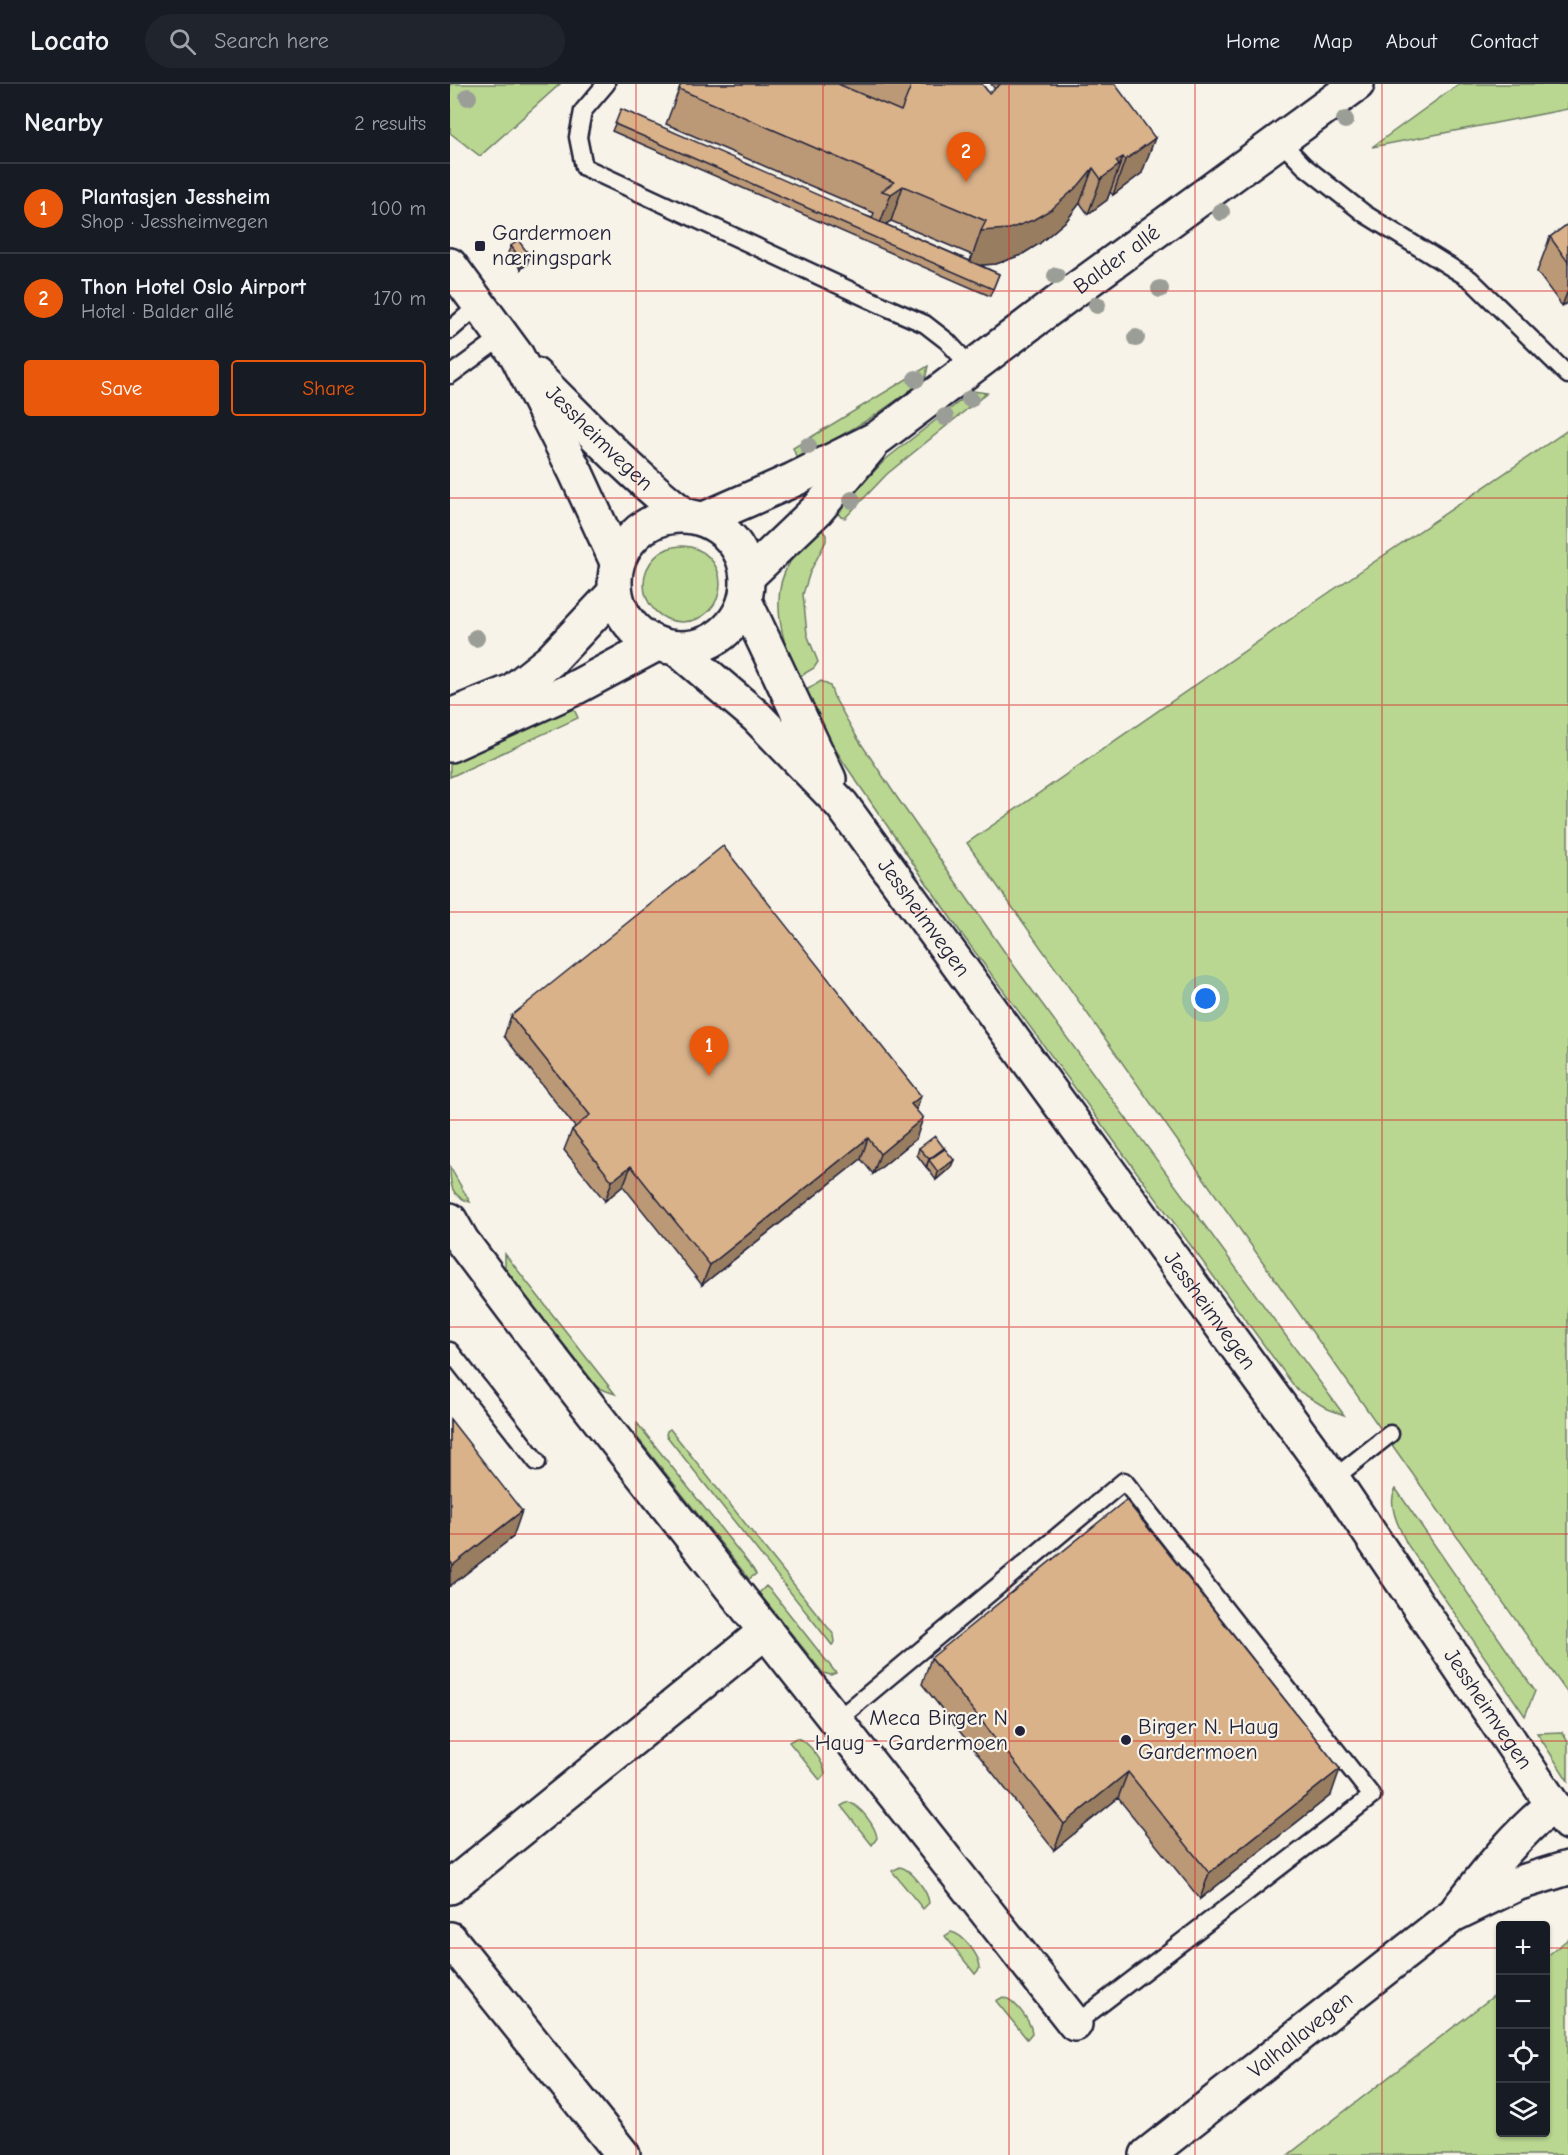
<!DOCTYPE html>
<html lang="en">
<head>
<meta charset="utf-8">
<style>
  body { margin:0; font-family:"Comic Neue",sans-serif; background:#20242c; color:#f1f3f6 }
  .controls { position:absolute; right:18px; bottom:18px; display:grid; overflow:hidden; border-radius:6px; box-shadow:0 2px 4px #0004 }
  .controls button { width:54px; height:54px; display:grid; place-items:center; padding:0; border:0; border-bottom:2px solid #363941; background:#171b24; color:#f1f3f6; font:30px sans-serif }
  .you { position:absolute; left:756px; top:915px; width:21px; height:21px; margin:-15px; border:4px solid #fff; border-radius:50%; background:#1a73e8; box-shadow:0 0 0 9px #1a73e833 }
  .badge { display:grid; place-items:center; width:39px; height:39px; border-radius:50%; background:#ea580c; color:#fff; font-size:20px; font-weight:700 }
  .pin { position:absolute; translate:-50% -50px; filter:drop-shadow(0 2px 3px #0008) }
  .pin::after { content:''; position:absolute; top:32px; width:21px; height:18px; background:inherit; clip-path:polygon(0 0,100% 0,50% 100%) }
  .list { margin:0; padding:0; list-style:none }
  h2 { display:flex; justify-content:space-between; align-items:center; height:78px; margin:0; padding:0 24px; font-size:26px }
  h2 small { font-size:20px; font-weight:400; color:#9ea1a6 }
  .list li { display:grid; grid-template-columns:39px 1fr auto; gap:18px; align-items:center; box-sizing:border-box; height:90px; padding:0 24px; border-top:2px solid #363941 }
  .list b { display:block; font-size:22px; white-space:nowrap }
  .list p { margin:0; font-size:20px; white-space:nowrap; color:#9ea1a6 }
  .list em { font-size:20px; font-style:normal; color:#9ea1a6 }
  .actions { display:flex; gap:12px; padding:18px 24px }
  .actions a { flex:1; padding:14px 0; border:2px solid #ea580c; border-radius:6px; text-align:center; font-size:21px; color:#ea580c }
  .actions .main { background:#ea580c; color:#fff }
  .icon { flex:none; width:33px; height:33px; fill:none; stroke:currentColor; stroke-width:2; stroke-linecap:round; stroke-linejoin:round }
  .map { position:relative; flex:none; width:1118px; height:2071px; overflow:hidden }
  header { display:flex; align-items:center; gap:36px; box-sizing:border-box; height:84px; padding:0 30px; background:#171b24; border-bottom:2px solid #363941 }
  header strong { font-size:28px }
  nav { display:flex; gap:33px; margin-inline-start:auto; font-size:21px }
  .search { width:420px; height:54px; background:#20242c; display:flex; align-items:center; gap:15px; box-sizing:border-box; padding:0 21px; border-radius:33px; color:#9ea1a6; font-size:22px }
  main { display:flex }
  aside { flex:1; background:#171b24 }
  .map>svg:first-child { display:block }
</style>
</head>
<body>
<header>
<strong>Locato</strong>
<div class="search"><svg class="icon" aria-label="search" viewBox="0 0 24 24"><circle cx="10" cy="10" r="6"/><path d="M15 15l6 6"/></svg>Search here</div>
<nav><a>Home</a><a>Map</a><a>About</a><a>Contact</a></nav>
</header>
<main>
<aside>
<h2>Nearby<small>2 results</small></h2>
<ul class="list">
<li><span class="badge">1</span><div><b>Plantasjen Jessheim</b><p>Shop · Jessheimvegen</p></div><em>100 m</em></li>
<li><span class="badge">2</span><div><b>Thon Hotel Oslo Airport</b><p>Hotel · Balder allé</p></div><em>170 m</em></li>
</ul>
<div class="actions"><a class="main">Save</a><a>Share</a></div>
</aside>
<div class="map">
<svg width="1118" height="2071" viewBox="0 0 1118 2071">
  <rect width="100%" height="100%" fill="#f7f3e8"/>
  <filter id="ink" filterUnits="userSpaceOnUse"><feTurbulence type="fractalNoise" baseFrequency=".0167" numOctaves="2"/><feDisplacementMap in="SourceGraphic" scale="12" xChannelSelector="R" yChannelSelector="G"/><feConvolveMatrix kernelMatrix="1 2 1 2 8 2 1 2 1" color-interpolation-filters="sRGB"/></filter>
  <g filter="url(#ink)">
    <path fill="#b9d790" stroke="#6e7c66" stroke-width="1.5" d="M0,0H110L30,72L0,49Z
      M1009,0H1118V25L922,63Z
      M478,282L475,296L424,332L372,363L347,375L343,364Z
      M523,307L537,309L437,390L395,434L391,433L386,427L436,375Z
      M1118,346V1610L517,759L874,512Z
      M370,443L376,451V457L360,488L353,510L357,550L368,578L364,584L347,594C333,560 318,512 340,478C348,464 359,454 370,443Z
      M194 500a38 38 0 1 1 76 0a38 38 0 1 1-76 0Z
      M371,597L380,602L384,613L408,655L446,712L565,883L894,1331L878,1325L847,1306L511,849L458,772L394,679L360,624L356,611L358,605Z
      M122,621L128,634L0,693V679Z
      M0,1083L20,1118C1,1112 0,1102 0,1083Z
      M55,1170L165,1310L148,1304L59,1191L55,1184Z
      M187,1339L303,1485L306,1490L299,1495L187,1353Z
      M220,1345L384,1551L385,1558L382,1561L216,1351L217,1347Z
      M946,1405L1085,1607L1075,1632L957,1460C950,1445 936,1420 946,1405Z
      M316,1502L322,1508L386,1589L381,1591L373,1589L309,1509Z
      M1112,1648L1118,1658V1697L1087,1649Z
      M346,1654C358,1656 374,1678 375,1690L370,1696L339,1658Z
      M398,1718C410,1721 426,1743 427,1754L422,1761L391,1722Z
      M450,1783C461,1785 478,1807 479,1819L473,1825L442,1787Z
      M501,1848C513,1850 530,1872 530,1884L525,1890L495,1852Z
      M1118,1855V2071H838L1050,1907V2048H1096V1873Z
      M553,1913C564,1915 581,1937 582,1949L577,1955L546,1917Z"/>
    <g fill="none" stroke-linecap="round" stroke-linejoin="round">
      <defs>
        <path id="service" d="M156,0L133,27L128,53L134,83L436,223L475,240L497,257L521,283
          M830,57L854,82L915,130L1020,195L1118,291
          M0,246L29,221
          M0,291L52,253
          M0,1267L87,1378
          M883,1395L940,1350
          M386,1637L674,1397L922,1712L625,1940"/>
        <g id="minor">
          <path id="s1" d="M254,435L343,396L429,353L595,228L907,0"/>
          <path d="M298,492L367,426L420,363"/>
          <path d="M0,1136L12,1157L63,1225L154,1342L625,1940"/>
          <path d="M0,1803L316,1547"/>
          <path d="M1008,1825C1037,1788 1066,1750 1103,1721"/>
          <path d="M0,1855L173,2071"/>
          <path id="s2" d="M697,2071L1003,1831L1069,1799L1118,1784"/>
        </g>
        <path id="tertiary" d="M0,632L62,607L101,576L165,508
          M0,661L121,606L207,560"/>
        <g id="secondary">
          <path d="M0,181L67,272L126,389L167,478"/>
          <path id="s3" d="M85,291C134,339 180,389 234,431"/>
          <circle cx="231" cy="498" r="66"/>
          <path d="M295,517L379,695"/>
          <path id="s4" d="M226,564L307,633L392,721L883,1395L1103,1721L1118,1739"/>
        </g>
      </defs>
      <use href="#service" stroke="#22223b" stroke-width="21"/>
      <use href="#minor" stroke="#22223b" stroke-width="38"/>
      <use href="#tertiary" stroke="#22223b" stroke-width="38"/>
      <use href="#secondary" stroke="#22223b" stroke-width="38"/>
      <use href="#service" stroke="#f7f3e8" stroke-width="16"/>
      <use href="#minor" stroke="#f7f3e8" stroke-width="33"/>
      <use href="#tertiary" stroke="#f7f3e8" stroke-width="33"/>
      <use href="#secondary" stroke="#f7f3e8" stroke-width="33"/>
    </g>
    <g fill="#9b9e97">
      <circle cx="18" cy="13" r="9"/>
      <circle cx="895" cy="36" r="9"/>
      <circle cx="771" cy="128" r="9"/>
      <circle cx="606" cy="192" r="9"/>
      <circle cx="710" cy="205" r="9"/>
      <circle cx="647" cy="221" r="9"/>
      <circle cx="686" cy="254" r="9"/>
      <circle cx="466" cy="295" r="9"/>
      <circle cx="520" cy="315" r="9"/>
      <circle cx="495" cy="333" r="9"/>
      <circle cx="358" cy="362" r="9"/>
      <circle cx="402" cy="416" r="9"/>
      <circle cx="26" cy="554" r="9"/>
    </g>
    <path fill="#b97" stroke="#22223b" stroke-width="1.5" fill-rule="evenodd" d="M231,0H532L539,9L545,5L541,0H665L692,89L663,111L660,108L657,116L638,130L630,119L617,136L589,160L571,171L546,180L530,181L549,190L540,212L162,47L165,40L422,134L424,129L216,40ZM441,137L522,171L520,177L435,140Z
      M1118,140V218L1112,222L1087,188L1100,153Z
      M61,162L77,180L71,185L58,169Z
      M61,932L466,1026V1055L423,1090L411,1075L252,1201L173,1102L155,1117L114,1066L122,1046L125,1043L54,952Z
      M469,1064L493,1066L501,1083L486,1096L477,1084V1081L476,1083L467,1071Z
      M0,1335L63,1453L0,1502Z
      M481,1574L881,1711L750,1815L668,1714L604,1766L472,1600Z"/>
    <path fill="#987d61" stroke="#22223b" stroke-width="1.5" d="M705,54L692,89L663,111L675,76Z
      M673,73L657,116L638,130L651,95L666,77Z
      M643,84L630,119L617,136L589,160L571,171L546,180L519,182L531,147Z
      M453,102L441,137L428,145L441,110Z
      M80,172L77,180L71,185L73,178Z
      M1118,206V218L1112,222Z
      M471,1012L464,1032L461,1020Z
      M473,1034L466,1055L423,1090L430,1070Z
      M418,1054L411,1075L252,1201L260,1181Z
      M494,1064L491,1071L479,1076L477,1081L476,1083L479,1075Z
      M504,1076L501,1083L486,1096L488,1088Z
      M181,1082L173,1102L155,1117L162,1097Z
      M72,1427L63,1453L0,1502V1489L3,1481Z
      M890,1685L881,1711L750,1815L759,1789Z
      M678,1688L668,1714L604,1766L614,1740Z"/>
    <path fill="#d9b28a" stroke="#22223b" stroke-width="1.5" d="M231,0H388L451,27L461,2L456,0H532L539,9L551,0H665L705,54L675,76L673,73L666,77L669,81L651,95L643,84L629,101L602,125L583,136L559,145L531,147L536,137L453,102L441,110L432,107L444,98L229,5Z
      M171,25L549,190L543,205L165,40Z
      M1118,140V178L1100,153Z
      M68,156L80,172L73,178L61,162Z
      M273,762L471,1012L461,1020L473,1034L430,1070L418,1054L260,1181L181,1082L162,1097L122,1046L140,1031L61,932Z
      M485,1052L494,1064L479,1075L469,1064Z
      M495,1065L504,1076L488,1088L479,1076Z
      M0,1335L72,1427L3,1481L0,1477Z
      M676,1416L890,1685L759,1789L678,1688L614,1740L481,1574Z"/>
  </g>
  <path fill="none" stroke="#d62828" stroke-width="1.5" stroke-opacity="0.55" d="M186,0V2071M373,0V2071M559,0V2071M745,0V2071M932,0V2071M0,207H1118M0,414H1118M0,621H1118M0,828H1118M0,1036H1118M0,1243H1118M0,1450H1118M0,1657H1118M0,1864H1050M1096,1864H1118"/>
  <g fill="#22223b" stroke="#f7f3e8" stroke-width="2">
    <rect x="24" y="156" width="12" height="12" rx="3"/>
    <circle cx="570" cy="1647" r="6"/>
    <circle cx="676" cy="1656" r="6"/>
  </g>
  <g text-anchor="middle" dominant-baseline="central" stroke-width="4.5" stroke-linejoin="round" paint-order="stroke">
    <g font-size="22" fill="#22223b" stroke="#f7f3e8" text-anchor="start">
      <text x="42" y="149">Gardermoen<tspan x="42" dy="25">næringspark</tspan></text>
      <text x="558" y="1634" text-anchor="end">Meca Birger N<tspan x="558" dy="25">Haug - Gardermoen</tspan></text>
      <text x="688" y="1643">Birger N. Haug<tspan x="688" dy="25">Gardermoen</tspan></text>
    </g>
    <g font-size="22" fill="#22223b" stroke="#f7f3e8">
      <text stroke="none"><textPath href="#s1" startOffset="490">Balder allé</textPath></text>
      <text stroke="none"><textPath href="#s3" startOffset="90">Jessheimvegen</textPath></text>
      <text stroke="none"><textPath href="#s4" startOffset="368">Jessheimvegen</textPath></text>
      <text stroke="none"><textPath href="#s4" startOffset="854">Jessheimvegen</textPath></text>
      <text stroke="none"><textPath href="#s4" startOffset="1340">Jessheimvegen</textPath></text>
      <text stroke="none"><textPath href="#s2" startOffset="195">Valhallavegen</textPath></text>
    </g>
  </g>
</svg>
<div class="controls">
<button>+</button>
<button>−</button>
<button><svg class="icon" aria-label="locate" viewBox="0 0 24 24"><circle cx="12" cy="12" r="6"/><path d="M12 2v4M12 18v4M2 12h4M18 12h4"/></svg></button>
<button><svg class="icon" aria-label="layers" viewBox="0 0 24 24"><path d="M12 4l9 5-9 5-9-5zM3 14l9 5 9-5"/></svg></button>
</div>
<div class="you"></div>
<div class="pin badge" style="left:259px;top:992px">1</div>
<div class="pin badge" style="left:516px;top:98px">2</div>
</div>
</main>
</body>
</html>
